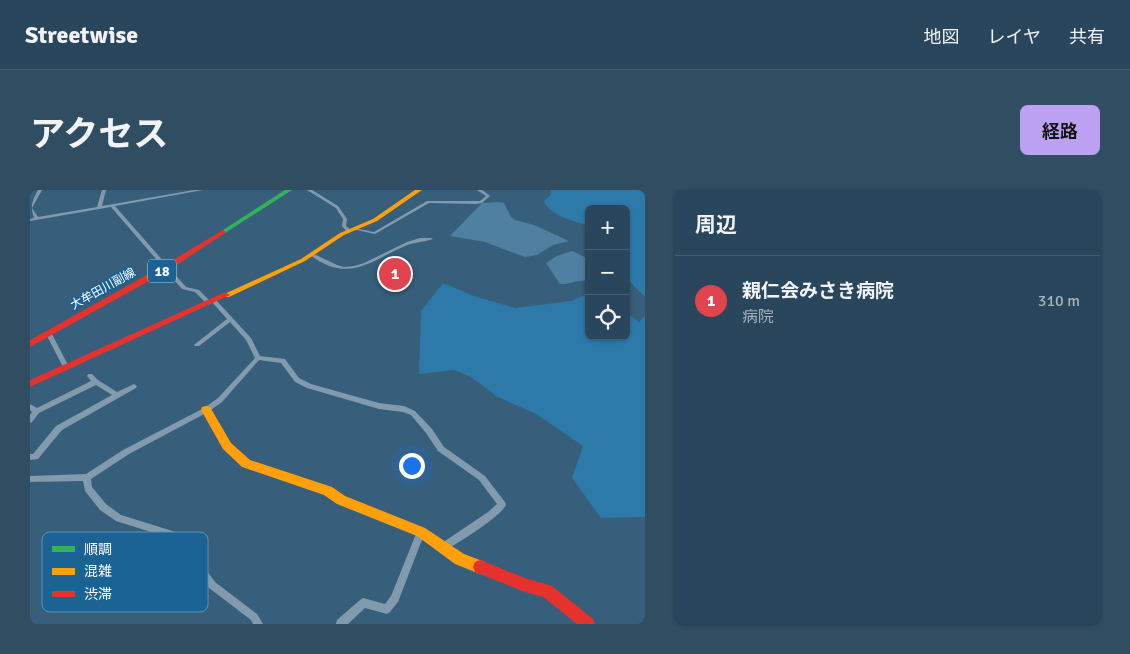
<!DOCTYPE html>
<html lang="ja">
<head>
<meta charset="utf-8">
<style>
  body { margin:0; font-family:Signika,"Noto Sans JP",sans-serif; background:#314d62; color:#f1f3f6 }
  .controls { position:absolute; right:15px; top:15px; display:grid; overflow:hidden; border-radius:8px; box-shadow:0 1px 4px #0004 }
  .controls button { width:45px; height:45px; display:grid; place-items:center; padding:0; border:0; border-bottom:1px solid #455e72; background:#29465c; color:#f1f3f6; font:25px sans-serif }
  .you { position:absolute; left:381px; top:275px; width:18px; height:18px; margin:-12px; border:4px solid #fff; border-radius:50%; background:#1a73e8; box-shadow:0 0 0 8px #1a73e833 }
  .badge { display:grid; place-items:center; width:32px; height:32px; border-radius:50%; background:#bca0f2; color:#fff; font-size:16px; font-weight:700 }
  .pin { position:absolute; translate:-50% -50%; border:2px solid #fff; box-shadow:0 1px 5px #0006 }
  .list { margin:0; padding:0; list-style:none }
  h2 { display:flex; justify-content:space-between; align-items:center; height:65px; margin:0; padding:0 20px; font-size:21px }
  h2 small { font-size:16px; font-weight:400; color:#a5b1bb }
  .list li { display:grid; grid-template-columns:32px 1fr auto; gap:15px; align-items:center; box-sizing:border-box; height:90px; padding:0 20px; border-top:1px solid #455e72 }
  .list b { display:block; font-size:19px; white-space:nowrap }
  .list p { margin:0; font-size:16px; white-space:nowrap; color:#a5b1bb }
  .list em { font-size:16px; font-style:normal; color:#a5b1bb }
  .icon { flex:none; width:28px; height:28px; fill:none; stroke:currentColor; stroke-width:2; stroke-linecap:round; stroke-linejoin:round }
  .map { position:relative; flex:none; width:615px; height:434px; overflow:hidden; border-radius:8px }
  header { display:flex; align-items:center; gap:30px; box-sizing:border-box; height:70px; padding:0 25px; background:#29465c; border-bottom:1px solid #455e72 }
  header strong { font-size:24px }
  nav { display:flex; gap:28px; margin-inline-start:auto; font-size:18px }
  .intro { display:flex; align-items:center; justify-content:space-between; box-sizing:border-box; height:120px; padding:0 30px }
  h1 { margin:0; font-size:35px }
  .button { padding:12px 22px; border-radius:8px; background:#bca0f2; color:#111; font-size:18px; font-weight:700 }
  main { display:flex; gap:30px; padding:0 30px }
  aside { flex:1; background:#29465c; border-radius:8px; box-shadow:0 1px 4px #0004 }
  .map>svg:first-child { display:block }
</style>
</head>
<body>
<header>
<strong>Streetwise</strong>
<nav><a>地図</a><a>レイヤ</a><a>共有</a></nav>
</header>
<div class="intro"><h1>アクセス</h1><a class="button">経路</a></div>
<main>
<div class="map">
<svg width="615" height="434" viewBox="0 0 615 434">
  <rect width="100%" height="100%" fill="#375e7a"/>
  <path fill="#2d79a9" d="M521,0H615V107L596,88V19H559V36C544,31 520,26 514,11L520,6Z
    M413,93L444,106L485,118L541,111L559,103V146H596V122L609,132L615,126V327L571,328L542,288L553,256L506,224L466,206L441,187L424,180L389,184L391,121Z"/>
  <path fill="#5080a1" d="M468,12L474,13L481,27L485,30L504,35L539,51L523,55L507,65L495,67L455,52L420,46L452,13Z
    M542,61L559,69V91C548,89 540,95 530,94L516,73L527,66Z"/>
  <g fill="none" stroke-linecap="round" stroke-linejoin="round">
    <path fill="#819aad" fill-rule="evenodd" d="M8,0H12L2,18L8,27L67,17L72,0H76L72,16L164,0H173L85,16L156,97L169,100L182,113L181,114H177L165,102L152,99L81,17L0,31V29L4,28C0,16 2,11 8,0Z
      M277,0H282L308,16L317,29L316,36L321,40V42H317L312,36L313,29L306,18Z
      M447,0H452L460,6L452,13L446,14L399,13L345,44L322,39L324,38L344,42L397,11H450L456,6Z
      M390,48H401L403,49C395,52 386,52 377,55C340,71 319,94 280,65L284,64L307,75L314,77L324,76L334,73L377,52Z
      M184,109L186,110L221,148L230,166L255,169L269,188L281,194L349,213L374,216L385,221L402,239L414,257L455,286L475,312L476,315C468,329 430,351 415,361L412,362L409,361L408,358L409,355L458,322L467,314L449,290L408,261L396,243L381,225L373,222L349,219L277,198L265,192L251,173L229,170L192,212L178,222L99,264L61,289L62,297L76,314L91,325L149,343L185,392L227,424L233,434H223L221,430L179,398L143,349L86,331L70,320L55,301L53,291L0,292V286L56,284L93,260L174,218L188,208L225,168L216,150L200,132L169,156H165L164,155L165,154L197,129L181,111Z
      M19,142L22,144L39,177L38,179H34L33,177L16,144Z
      M58,184H62L68,190L87,202L104,194L107,196L106,198L32,240L8,269L0,270V264H3L26,236L82,205L66,195L9,223L2,232L0,233V225L2,222L0,220V214L7,218L61,191L57,186Z
      M391,338L394,339L395,342L368,412L360,422L357,424L335,418L318,434H306L307,430L330,410L333,408L355,414L361,406L388,339Z"/>
    <path fill="#30b455" fill-rule="evenodd" d="M255,0H262L195,43L190,42Z"/>
    <path fill="#ff9f0a" fill-rule="evenodd" d="M385,0H392L347,31L314,45L275,71L199,107H196L192,105L271,69L310,43L343,29Z
      M176,216L180,217L201,253L220,270L302,297L315,306L395,338L434,364L455,372L457,377L455,382L450,384L425,374L387,346L307,314L294,305L212,277L193,259L171,220L172,217Z"/>
    <path fill="#e5322d" fill-rule="evenodd" d="M193,40L196,42L195,43L139,80L0,157V150L133,76Z
      M193,103H196L200,105L0,197V190Z
      M450,370L495,388L522,396L563,429L565,434H547L513,407L495,402L445,382L443,377L445,372Z"/>
  </g>
  <g text-anchor="middle" dominant-baseline="central" stroke-width="4" stroke-linejoin="round" paint-order="stroke">
    <g font-size="12" fill="#fff" stroke="#1c6395">
      <text transform="translate(73 99) rotate(-29)">大牟田川副線</text>
    </g>
    <rect fill="#1c6395" stroke="#bbd0df" stroke-width="1" x="118" y="69.5" width="28" height="23" rx="4"/>
    <g font-size="14" font-weight="bold" fill="#fff">
      <text x="132" y="81">18</text>
    </g>
  </g>
  <rect x="12" y="342" width="166" height="80" rx="8" fill="#1c6395" stroke="#6092b5" stroke-width="1"/>
  <rect x="22" y="356" width="23" height="6" fill="#30b455"/>
  <rect x="22" y="378" width="23" height="7" fill="#ff9f0a"/>
  <rect x="22" y="401" width="23" height="6" fill="#e5322d"/>
  <g font-size="14" fill="#fff">
    <text x="54" y="364">順調</text>
    <text x="54" y="386">混雑</text>
    <text x="54" y="409">渋滞</text>
  </g>
</svg>
<div class="controls">
<button>+</button>
<button>−</button>
<button><svg class="icon" aria-label="locate" viewBox="0 0 24 24"><circle cx="12" cy="12" r="6"/><path d="M12 2v4M12 18v4M2 12h4M18 12h4"/></svg></button>
</div>
<div class="you"></div>
<div class="pin badge" style="left:365px;top:84px;background:#e0444e">1</div>
</div>
<aside>
<h2>周辺<small></small></h2>
<ul class="list">
<li><span class="badge" style="background:#e0444e">1</span><div><b>親仁会みさき病院</b><p>病院</p></div><em>310 m</em></li>
</ul>
</aside>
</main>
</body>
</html>
